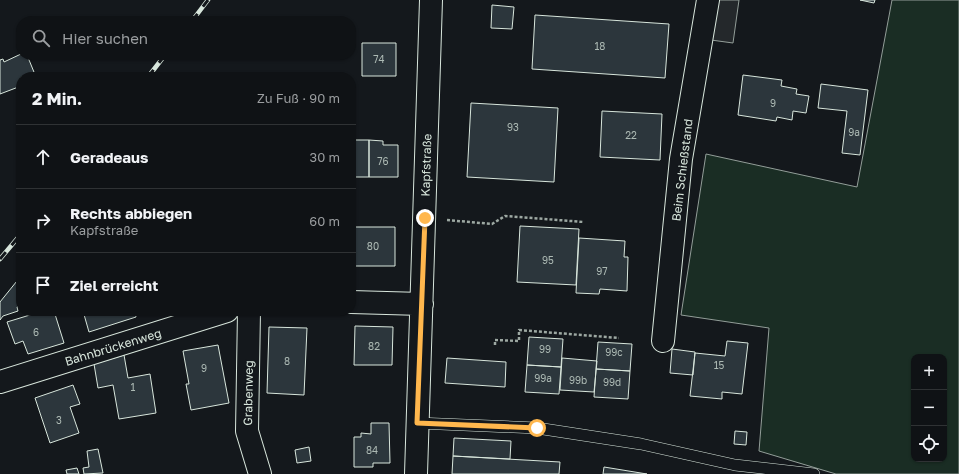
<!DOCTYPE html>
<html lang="de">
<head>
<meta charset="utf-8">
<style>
  body { margin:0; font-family:"Golos Text",sans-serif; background:#181b1e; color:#f1f3f6 }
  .controls { position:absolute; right:12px; bottom:12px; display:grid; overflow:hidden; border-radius:8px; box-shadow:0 1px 3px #0004 }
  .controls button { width:36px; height:36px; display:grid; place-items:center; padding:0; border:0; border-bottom:1px solid #2f3234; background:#0f1215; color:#f1f3f6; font:20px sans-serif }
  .stop { position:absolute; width:12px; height:12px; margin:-9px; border:3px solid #ffb74d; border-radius:50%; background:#fff }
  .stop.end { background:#ffb74d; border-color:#fff; box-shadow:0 1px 4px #0008 }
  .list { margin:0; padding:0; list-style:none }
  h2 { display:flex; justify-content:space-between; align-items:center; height:52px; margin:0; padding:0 16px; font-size:17px }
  h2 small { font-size:13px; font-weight:400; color:#9b9ea0 }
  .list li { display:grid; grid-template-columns:26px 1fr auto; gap:12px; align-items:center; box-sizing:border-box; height:64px; padding:0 16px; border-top:1px solid #2f3234 }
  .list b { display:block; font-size:15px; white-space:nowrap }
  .list p { margin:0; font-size:13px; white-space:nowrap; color:#9b9ea0 }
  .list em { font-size:13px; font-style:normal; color:#9b9ea0 }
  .icon { flex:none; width:22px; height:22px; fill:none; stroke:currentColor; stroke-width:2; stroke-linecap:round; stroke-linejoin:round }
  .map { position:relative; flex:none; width:959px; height:474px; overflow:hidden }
  .search { position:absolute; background:#0f1215; box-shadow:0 1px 3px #0004; left:16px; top:16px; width:340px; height:44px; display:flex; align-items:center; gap:10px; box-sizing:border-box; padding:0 14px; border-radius:16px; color:#9b9ea0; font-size:15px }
  .panel { position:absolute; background:#0f1215; box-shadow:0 1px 3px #0004; left:16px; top:72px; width:340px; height:244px; border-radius:16px }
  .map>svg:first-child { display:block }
</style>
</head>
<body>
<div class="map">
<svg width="959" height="474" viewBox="0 0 959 474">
  <rect width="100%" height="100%" fill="#14181c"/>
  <path fill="#1a2d24" stroke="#939e99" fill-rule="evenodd" d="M892,0H959V474H836L759,451L769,328L681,315L706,154L857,187ZM914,357H944V459H914Z"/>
  <path fill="#24282b" stroke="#939e99" d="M717,0H739L733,43L711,40Z"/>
  <path fill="#2c363c" stroke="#d8e6dc" d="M860,0H875L874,3Z
    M492,5L514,7L512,29L491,28Z
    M535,15L669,24L665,78L532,69Z
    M362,43H396V76H362Z
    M21,54L27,55L36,77H21V86L0,94V60L3,59L4,62Z
    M743,75L782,80L781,86L797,89L796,94L809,96L806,113L793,111L792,120L777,117L776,121L738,115Z
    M821,84L868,90L860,155L842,153L847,111L818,108Z
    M471,103L558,108L554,182L467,177Z
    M602,111L662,114L660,160L600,157Z
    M355,140H369V177H351V144H355Z
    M369,140L383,141V145H398V177H369Z
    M520,226L579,229L576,285L517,282Z
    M351,227H395V266H351Z
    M579,238L625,241L624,257H628L627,291L600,289L599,294L576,293Z
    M21,276V305L17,307L18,311L3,316L0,320V302Z
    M43,311H54L64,343L28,354L23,341L15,344L7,322Z
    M83,311H135L136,317L89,332Z
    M355,326L393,327L392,365H354Z
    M269,327L307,328L304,395L267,393Z
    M529,337L563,339L561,367L527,365Z
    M727,341L748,343L742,394L722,392V399L690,396L695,353L725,356Z
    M598,342L632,344L630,371L596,369Z
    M218,345L229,403L191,410L186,384H189L183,351Z
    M672,349L695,352L693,375L670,373Z
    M124,355L128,378L150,374L156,413L119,419L113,385L98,388L94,364Z
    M447,358L506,362L505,387L445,383Z
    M562,358L597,361L594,392L560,390Z
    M527,365L561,367L559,394L525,392Z
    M596,369L630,371L628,399L594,397Z
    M73,385L80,404L70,407L79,433L50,443L35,398Z
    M371,423H389L390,463H373V467H354V437H361V433L371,434Z
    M735,431L747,432L746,445L734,444Z
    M454,438L511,441L510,459L453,456Z
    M309,447L311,461L297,463L295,450Z
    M98,449L103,473L84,474L83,468L89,467L87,451Z
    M453,456L560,462L559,474H452Z
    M604,467L647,474H603Z
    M77,468L79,474H67L66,470Z"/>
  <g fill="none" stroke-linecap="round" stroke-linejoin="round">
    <defs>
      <path id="service" d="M417,423L537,428L641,444L735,465L814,474"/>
      <path id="minor" d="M351,302L422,304
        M249,311L247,431L260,474
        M663,341L681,159L708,0
        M0,382L227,311
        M416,474L431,0"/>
    </defs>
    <use href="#service" stroke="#d8e6dc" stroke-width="12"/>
    <use href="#minor" stroke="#d8e6dc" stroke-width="24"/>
    <path stroke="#9da8a2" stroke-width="2.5" stroke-dasharray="3 2" stroke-linecap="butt" d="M447,220L492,224L505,216L584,222
      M495,345V340L519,341V330L619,338"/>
    <use href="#service" stroke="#14181c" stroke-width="11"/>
    <use href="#minor" stroke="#14181c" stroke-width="22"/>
    <defs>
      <path id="rail" d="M192,21L208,0
        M148,77L165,55
        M0,259L21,234"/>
    </defs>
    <use href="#rail" stroke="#d8e6dc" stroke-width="4.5"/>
    <use href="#rail" stroke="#14181c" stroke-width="3" stroke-dasharray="9" stroke-linecap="butt"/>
  </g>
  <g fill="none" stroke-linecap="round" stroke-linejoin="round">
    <path stroke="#ffb74d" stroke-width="5" d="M425,218L417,423L537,428"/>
  </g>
  <g text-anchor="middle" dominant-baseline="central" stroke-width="3" stroke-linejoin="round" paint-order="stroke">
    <g font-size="10" fill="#adbab4">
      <text x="600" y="46">18</text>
      <text x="379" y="59">74</text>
      <text x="773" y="103">9</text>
      <text x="513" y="127">93</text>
      <text x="854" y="132">9a</text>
      <text x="631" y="135">22</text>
      <text x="383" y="161">76</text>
      <text x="373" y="246">80</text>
      <text x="548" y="260">95</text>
      <text x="602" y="271">97</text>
      <text x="36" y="332">6</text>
      <text x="374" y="346">82</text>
      <text x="545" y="349">99</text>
      <text x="614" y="352">99c</text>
      <text x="287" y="361">8</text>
      <text x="719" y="365">15</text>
      <text x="204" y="368">9</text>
      <text x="543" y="378">99a</text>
      <text x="578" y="380">99b</text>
      <text x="612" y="382">99d</text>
      <text x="133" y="387">1</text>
      <text x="59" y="420">3</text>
      <text x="372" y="450">84</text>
    </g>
    <g font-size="12" fill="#d8e6dc" stroke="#14181c">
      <text transform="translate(426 165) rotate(-88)">Kapfstraße</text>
      <text transform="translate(682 170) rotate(-83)">Beim Schießstand</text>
      <text transform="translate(113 347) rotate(-17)">Bahnbrückenweg</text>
      <text transform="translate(248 393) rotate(-89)">Grabenweg</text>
    </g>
  </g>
</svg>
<div class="controls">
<button>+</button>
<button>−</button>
<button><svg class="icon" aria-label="locate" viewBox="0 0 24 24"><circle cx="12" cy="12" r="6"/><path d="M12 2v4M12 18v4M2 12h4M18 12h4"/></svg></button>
</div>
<div class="stop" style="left:537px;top:428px"></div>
<div class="stop end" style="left:425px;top:218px"></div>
<div class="search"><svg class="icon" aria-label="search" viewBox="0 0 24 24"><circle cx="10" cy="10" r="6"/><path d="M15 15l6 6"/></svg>Hier suchen</div>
<section class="panel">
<h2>2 Min.<small>Zu Fuß · 90 m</small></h2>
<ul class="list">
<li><svg class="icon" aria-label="ahead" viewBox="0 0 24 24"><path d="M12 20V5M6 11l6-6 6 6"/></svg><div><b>Geradeaus</b></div><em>30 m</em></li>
<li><svg class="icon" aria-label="right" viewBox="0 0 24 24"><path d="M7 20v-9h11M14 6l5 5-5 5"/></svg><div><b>Rechts abbiegen</b><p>Kapfstraße</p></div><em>60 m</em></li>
<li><svg class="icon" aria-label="arrive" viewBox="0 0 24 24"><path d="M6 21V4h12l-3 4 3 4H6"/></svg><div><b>Ziel erreicht</b></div></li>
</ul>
</section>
</div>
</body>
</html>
